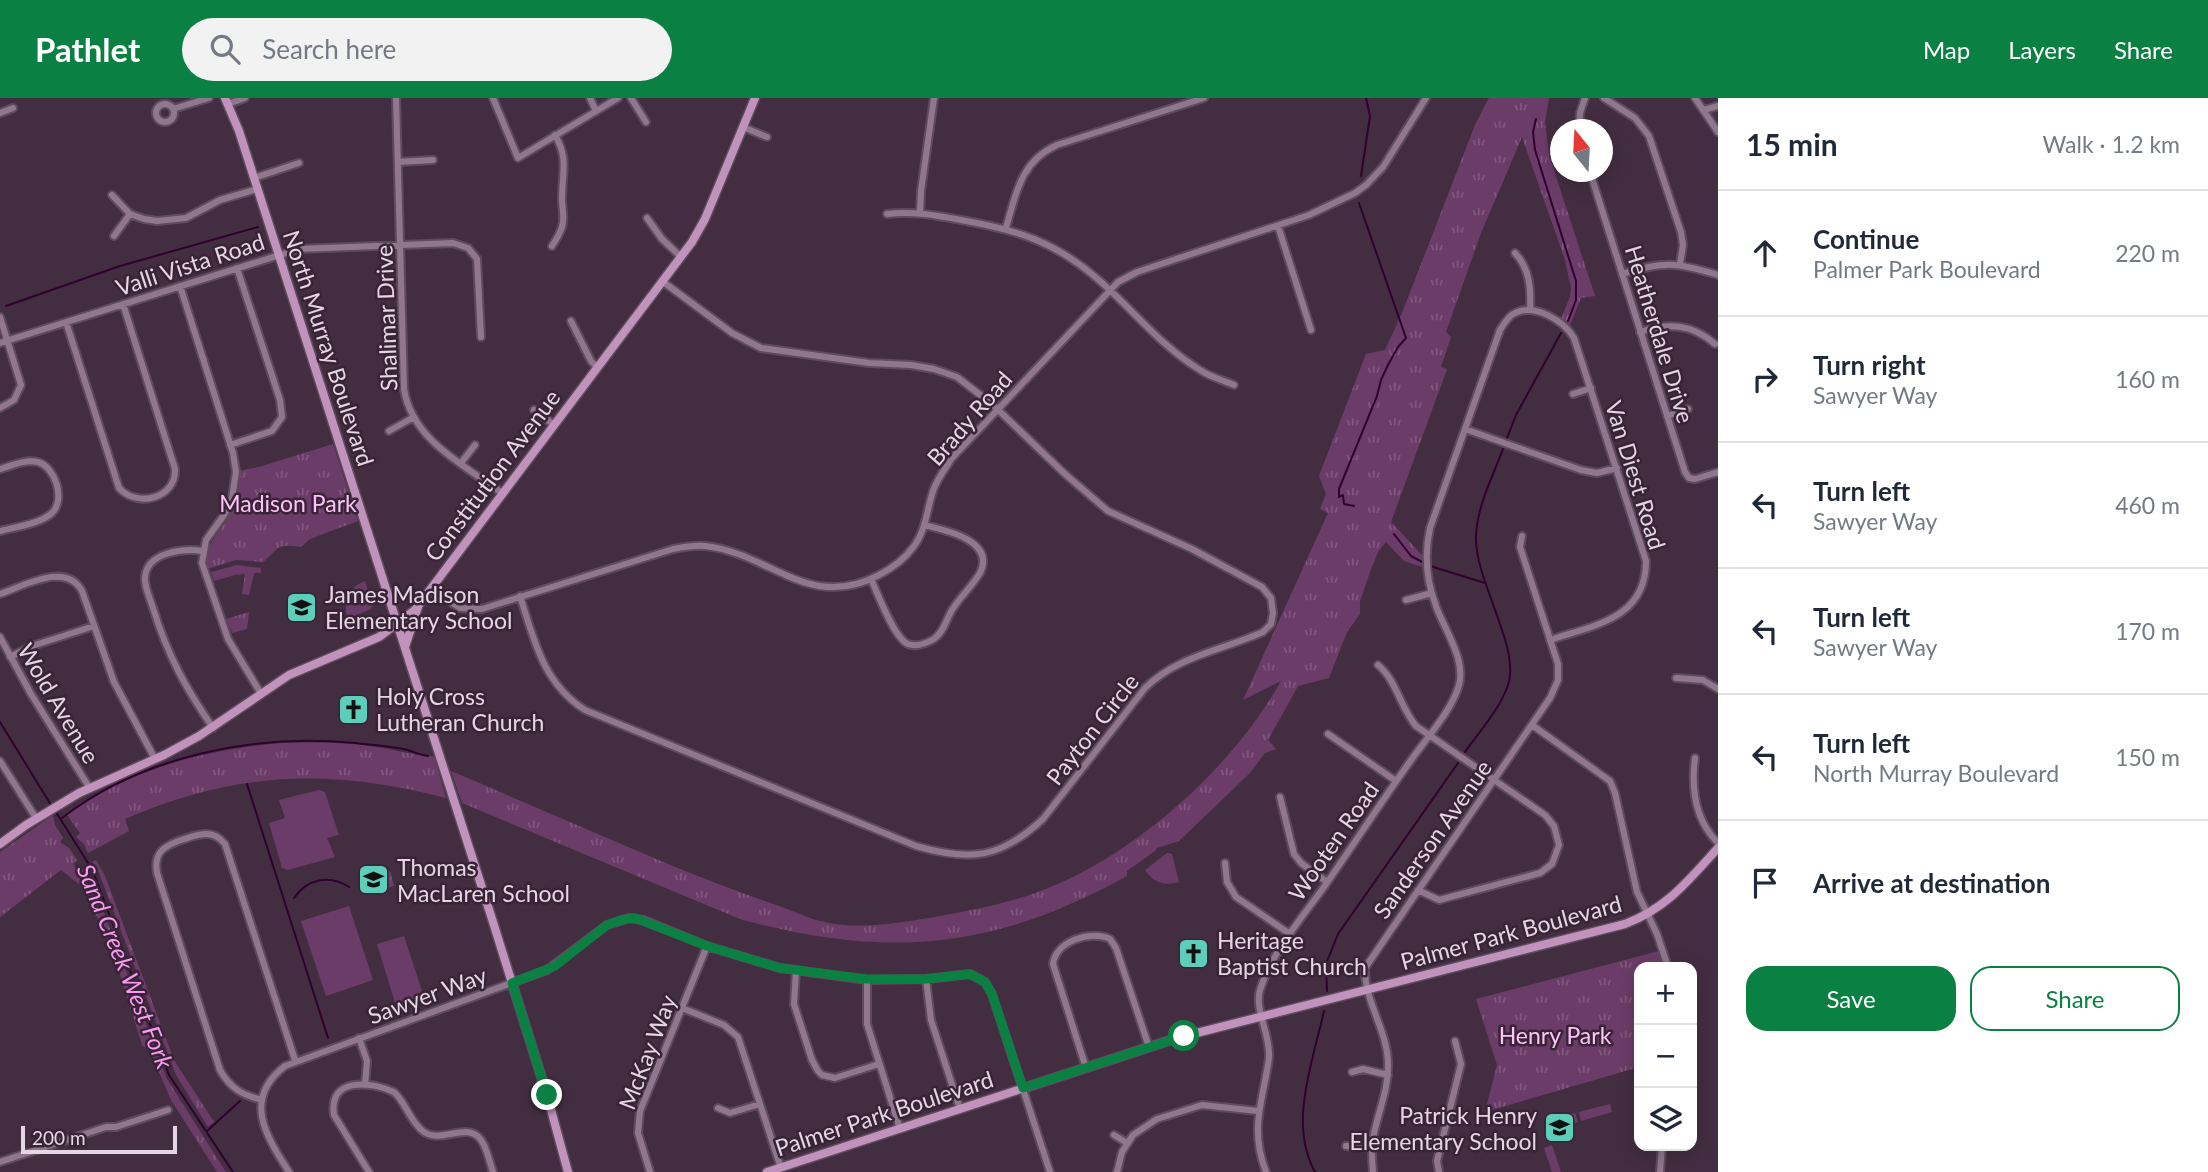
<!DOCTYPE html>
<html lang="en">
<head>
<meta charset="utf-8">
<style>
  body { margin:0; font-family:Lato,sans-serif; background:#f2f2f3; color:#1f2937 }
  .controls { position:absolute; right:21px; bottom:21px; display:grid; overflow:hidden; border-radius:14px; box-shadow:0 4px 18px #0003 }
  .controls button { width:63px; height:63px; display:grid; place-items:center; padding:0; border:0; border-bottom:2px solid #e0e1e3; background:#fff; color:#1f2937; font:35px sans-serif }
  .compass { position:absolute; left:1550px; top:21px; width:63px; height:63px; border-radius:50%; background:#fff; box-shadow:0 4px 18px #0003; rotate:342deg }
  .scale { position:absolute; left:21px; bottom:18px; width:156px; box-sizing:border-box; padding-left:7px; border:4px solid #e4d6e2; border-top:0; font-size:19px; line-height:24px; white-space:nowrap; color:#e4d6e2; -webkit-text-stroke:5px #392437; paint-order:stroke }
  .stop { position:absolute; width:21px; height:21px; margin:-16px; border:5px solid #0b8043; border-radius:50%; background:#fff }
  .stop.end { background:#0b8043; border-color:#fff; box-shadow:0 2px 7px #0008 }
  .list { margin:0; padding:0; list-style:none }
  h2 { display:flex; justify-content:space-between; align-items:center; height:91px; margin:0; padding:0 28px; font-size:30px }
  h2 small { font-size:23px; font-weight:400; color:#747a83 }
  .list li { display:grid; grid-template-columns:46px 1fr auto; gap:21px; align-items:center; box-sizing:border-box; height:126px; padding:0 28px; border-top:2px solid #e0e1e3 }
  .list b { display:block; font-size:26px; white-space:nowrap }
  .list p { margin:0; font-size:23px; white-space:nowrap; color:#747a83 }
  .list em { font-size:23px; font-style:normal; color:#747a83 }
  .actions { display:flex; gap:14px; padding:21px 28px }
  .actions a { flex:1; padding:16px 0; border:2px solid #0b8043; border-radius:21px; text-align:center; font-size:24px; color:#0b8043 }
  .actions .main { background:#0b8043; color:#fff }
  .icon { flex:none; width:38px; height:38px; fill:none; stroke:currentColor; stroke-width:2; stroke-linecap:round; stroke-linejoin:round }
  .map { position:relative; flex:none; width:1718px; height:1074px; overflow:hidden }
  header { display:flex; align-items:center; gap:42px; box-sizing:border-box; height:98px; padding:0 35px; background:#0b8043; color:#fff }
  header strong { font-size:33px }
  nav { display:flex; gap:38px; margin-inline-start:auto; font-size:24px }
  .search { width:490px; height:63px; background:#f2f2f3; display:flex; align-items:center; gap:18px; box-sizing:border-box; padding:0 24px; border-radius:38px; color:#747a83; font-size:26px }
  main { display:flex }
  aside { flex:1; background:#fff }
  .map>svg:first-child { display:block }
</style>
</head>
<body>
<header>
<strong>Pathlet</strong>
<div class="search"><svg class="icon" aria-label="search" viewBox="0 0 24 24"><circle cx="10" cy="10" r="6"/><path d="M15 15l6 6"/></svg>Search here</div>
<nav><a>Map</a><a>Layers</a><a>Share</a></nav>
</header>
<main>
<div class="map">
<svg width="1718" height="1074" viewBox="0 0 1718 1074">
  <defs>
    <pattern id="grass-tufts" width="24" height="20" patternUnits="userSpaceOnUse" patternTransform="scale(1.75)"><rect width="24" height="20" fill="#6c3c68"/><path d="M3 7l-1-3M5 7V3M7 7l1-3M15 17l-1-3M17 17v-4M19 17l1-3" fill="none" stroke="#81577d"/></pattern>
  </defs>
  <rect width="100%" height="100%" fill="#432e41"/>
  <path fill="url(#grass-tufts)" d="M1489,0H1549L1545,24L1549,57L1595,198L1581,200L1570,227L1561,221L1570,199L1571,190L1565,162L1522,39L1481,135L1446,234L1451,239L1441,269L1447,271L1391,424L1422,457V469L1404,463L1386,444L1378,454L1370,474L1360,503V516L1347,534L1329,580L1298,588L1268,642L1276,651L1265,655L1250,675L1179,743L1157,750L1155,753L1127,773V778C993,852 887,861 740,821L462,705L451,673C526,705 600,737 675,769C710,783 744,796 779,808C794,813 809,821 824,824C860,832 899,825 935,819C969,813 1005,806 1038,794C1132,760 1233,670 1281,583L1243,602L1328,415L1320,411L1326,396L1319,378L1366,256L1385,252L1402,215L1475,27Z
    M333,346L358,423L310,441L301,449C276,445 279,450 263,464L236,462L207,471C203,449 217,438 227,421C235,407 240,389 239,373L259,369Z
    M237,467L261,470V475H254L249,497L242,496L245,476L235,477L214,483L211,474Z
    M249,514L247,531L232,535L226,521Z
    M283,645C314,644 345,644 375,649C388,650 425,660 434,658L446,700C330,670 236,673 125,721L129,733L88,755L84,746L76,739L80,735L67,717C128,671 208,651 283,645Z
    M53,717L55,727L63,740L60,744L69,750L77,762L73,766L79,774L85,769L92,783L167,981L226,1074H217L171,1002L150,953L142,947L114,857L84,790L61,772L0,819V754Z
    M96,762L105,778L174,962L214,1024L208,1029L176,977L99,775L92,764Z
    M390,773L394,788L373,794L369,779Z
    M1659,853L1663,869H1639V969L1485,1014L1497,967L1476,901Z
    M1575,1015L1578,1024L1553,1031L1551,1021Z
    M1552,1047L1561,1074H1552L1544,1050Z"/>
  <path fill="#6c3c68" d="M365,483L373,507L371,511L348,521C342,503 348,490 365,483Z
    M319,692L325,694L339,737L327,740L335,759L288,772L282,770L269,725L285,720L279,702Z
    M1167,755L1172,756L1179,784C1164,788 1154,785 1145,772Z
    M349,808L373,882L326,898L301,823Z
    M404,838L425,902L397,911L377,846Z
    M1610,1006L1612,1014L1581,1023L1579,1014Z"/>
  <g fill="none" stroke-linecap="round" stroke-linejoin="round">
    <path stroke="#30002f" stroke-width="2" d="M1536,21L1533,34L1535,52L1576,183V202L1568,223
      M1361,78L1370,18L1366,0
      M6,208L120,168L258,129
      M1507,340L1516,317L1561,235
      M1354,408L1344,406L1343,397L1339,399V391L1377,298L1381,282L1388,267L1398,249L1406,240L1359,105
      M1394,436L1411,458L1424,465
      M1430,468L1485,485
      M0,624L51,707
      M1465,654C1479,634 1500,611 1508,587C1521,550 1474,481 1476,438C1477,408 1493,378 1503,351
      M247,686L328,940
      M56,714L93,773L169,977L233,1074
      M62,720C142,658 255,635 355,645C372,647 391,648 408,652C414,654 421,657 428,658
      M294,800C307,781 329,776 349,789
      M1327,893L1326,866L1338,836L1458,665
      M207,1033L240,1003
      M1315,1074C1288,1026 1313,963 1324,913"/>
    <defs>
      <path id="minor" d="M396,0L404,291C412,342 464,367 502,395
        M493,0L518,60L618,0
        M590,0L596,13
        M631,0L646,24
        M1604,0L1635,20L1649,38L1681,134L1683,147L1680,166
        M1695,0L1718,34
        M156 15a9 9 0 1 1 18 0a9 9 0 1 1-18 0Z
        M228,6L245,0
        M173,11L209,0
        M1704,12L1718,8
        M0,15L13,10
        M743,29L767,39
        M1579,32L1580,15L1585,0
        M398,64L433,62
        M1590,74L1685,374L1689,380L1695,381L1718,374
        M254,80L299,65
        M112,97L130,116L144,121L157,123L186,120L220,102L257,91
        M920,114L921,93L934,0
        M887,116C913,113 935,117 961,122C1018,132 1056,144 1100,183C1133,212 1162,249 1200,272C1210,279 1223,282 1234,287
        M647,120L662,141L681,159
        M1278,128L1311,232
        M1006,130C1016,95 1021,63 1057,47L1204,0
        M114,138L130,116
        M552,148C556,142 560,136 562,129C565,120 562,111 562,101C562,75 569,61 555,37
        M1515,155C1530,171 1531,191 1530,212
        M1622,176C1664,163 1676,164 1718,177
        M180,188L233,355L236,374L232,400L224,417L206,442L202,465L228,541L260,594
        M0,219L21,287L14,302L0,310
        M571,223L591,263L597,269
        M66,224L119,390C137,410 176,401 175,371L123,206
        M1640,234C1668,225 1691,225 1715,246
        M0,245L299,151L453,145L468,150L477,161L481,239
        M1573,296L1591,290
        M534,312L553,326
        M1667,318L1688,311
        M1465,331L1581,372L1597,375L1617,370
        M389,333L414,319
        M230,347L272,333L282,319L280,302L237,170
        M461,365L475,347
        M0,371C11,368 25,361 38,364C55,369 66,401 52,415C40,426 15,429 0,433
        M203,453C184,450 147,454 145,479C144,489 150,500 153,510C168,558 185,589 213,630
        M871,481C878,496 894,540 908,546C916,549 927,545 934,541C945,533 946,520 954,509C962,497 973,487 980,475C996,443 946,432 924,427
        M431,491L460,510L482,511L673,451C684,449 695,447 705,448C770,455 808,513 877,478C891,471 905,461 914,448C926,432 927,411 933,393C937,381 945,371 952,360L1118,184L1137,174L1309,117L1355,95L1366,87L1383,69L1426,0
        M0,496C24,488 66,463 82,493L114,584L155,661
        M520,498C534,542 543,585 585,612L916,748C971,764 1001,760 1043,721L1145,590C1177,558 1223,552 1263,534L1271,526L1273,515L1271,500L1262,489L1192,451L1108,413L1065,376L992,306L957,279L934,271L911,267L869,265L761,250L732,235L662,183
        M1406,502L1432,495
        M0,539L31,596L89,689
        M10,559L32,548L94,528
        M1378,567C1397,583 1400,609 1416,628L1545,717L1554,728L1559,747L1552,766L1540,775L1439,802L1418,792
        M1676,580L1703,582L1718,591
        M1532,627L1610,683L1615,695L1637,794L1657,836L1668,869
        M1328,636L1396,683
        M1695,660C1691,691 1695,722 1718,745
        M0,663L36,720
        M1280,699L1294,756L1301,765L1327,784
        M1225,765L1227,784L1236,799L1290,836
        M796,873L794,906L812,962L818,973L822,977L835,980L879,966
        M926,881L931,922L960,1011
        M867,882V926L900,1031
        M682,910L724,927L738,939L781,1070
        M359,940L367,963L365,987
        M1086,970L1053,866C1056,843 1090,832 1110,841L1116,850L1149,949
        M1352,974L1363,971L1388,977
        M262,1002C242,997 230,990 220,972L157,775C153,753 166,747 184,741C200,736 213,731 225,746L295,962
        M718,1010L730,1015L760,1006
        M1114,1037L1127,1045
        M1346,1048L1371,1050
        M0,1064L106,1029H116L168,1012
        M289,1074C266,1038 242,1001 285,968L547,872L607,827L629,820L644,822L707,848L780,870L867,882L926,881L970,876L985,884L992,896L1050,1074
        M369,1074L334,1017C328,979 371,983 394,994C406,1005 411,1025 424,1034C444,1047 471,1019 484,1047C488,1056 490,1065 493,1074
        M650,1074L638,1035L640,1013L707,848
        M1117,1074L1122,1054L1133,1037L1157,1021L1202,1007L1258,1013
        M1266,1074C1249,1029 1263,1004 1269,960C1271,938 1254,911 1260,892C1272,854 1301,821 1324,789C1354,746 1383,701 1414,658C1428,639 1453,610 1459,587C1466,561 1444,531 1436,508C1426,482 1424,457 1430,430L1500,232C1504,226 1508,218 1515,215C1535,205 1564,223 1574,240L1646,463C1646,521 1594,527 1550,542
        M1373,1074C1372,1063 1371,1052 1373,1041C1377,1016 1389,992 1388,966C1388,933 1364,903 1365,870L1550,600L1558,582V566L1520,449L1522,438
        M1439,1074L1437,1063L1461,966L1455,943
        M1660,1074L1662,1048"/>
      <path id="major" d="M225,0L239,33L493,824L547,997L568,1074
        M405,549L418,509
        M0,746L26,727L79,695L164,657L199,638L289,577L379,539L415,512L692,144L705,121L755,0
        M767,1074L1177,940L1625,826C1667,810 1688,783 1718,750"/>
    </defs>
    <use href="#minor" stroke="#5d4c5c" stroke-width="10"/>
    <use href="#major" stroke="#5d4c5c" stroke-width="11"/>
    <use href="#minor" stroke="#90778d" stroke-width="6"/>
    <use href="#major" stroke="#c192bc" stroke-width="8"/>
  </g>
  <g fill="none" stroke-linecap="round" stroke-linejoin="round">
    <path stroke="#0b8043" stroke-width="9" d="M547,997L512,885L555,868L607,827L621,822L635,820L707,848L780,870L867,881H926L970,876L985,884L992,896L1023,990L1184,938"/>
  </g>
  <defs>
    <symbol id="school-square" viewBox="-11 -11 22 22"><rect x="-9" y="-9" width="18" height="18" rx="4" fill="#5cceba" stroke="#392437"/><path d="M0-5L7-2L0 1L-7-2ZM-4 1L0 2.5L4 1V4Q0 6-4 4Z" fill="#111"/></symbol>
    <symbol id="church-square" viewBox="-11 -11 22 22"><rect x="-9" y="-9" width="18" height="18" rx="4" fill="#5cceba" stroke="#392437"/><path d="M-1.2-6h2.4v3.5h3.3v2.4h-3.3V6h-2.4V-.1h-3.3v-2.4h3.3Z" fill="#111"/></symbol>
  </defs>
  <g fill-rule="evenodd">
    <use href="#school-square" x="284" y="492" width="35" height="35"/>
    <use href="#church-square" x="336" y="594" width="35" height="35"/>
    <use href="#school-square" x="356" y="764" width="35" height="35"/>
    <use href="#church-square" x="1176" y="838" width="35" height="35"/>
    <use href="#school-square" x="1542" y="1012" width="35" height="35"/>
  </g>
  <g text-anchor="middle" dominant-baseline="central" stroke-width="5" stroke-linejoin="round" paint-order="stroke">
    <g font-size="23" fill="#e4d6e2" stroke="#392437">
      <text transform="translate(190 166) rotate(-18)">Valli Vista Road</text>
      <text transform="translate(386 220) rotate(-92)">Shalimar Drive</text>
      <text transform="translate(1660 236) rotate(73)">Heatherdale Drive</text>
      <text transform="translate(329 250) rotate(72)">North Murray Boulevard</text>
      <text transform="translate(969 320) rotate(-49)">Brady Road</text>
      <text transform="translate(492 377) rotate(-53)">Constitution Avenue</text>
      <text transform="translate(1636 377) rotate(73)">Van Diest Road</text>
      <text transform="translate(59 605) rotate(59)">Wold Avenue</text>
      <text transform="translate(1092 631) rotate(-52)">Payton Circle</text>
      <text transform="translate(1432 741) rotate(-55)">Sanderson Avenue</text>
      <text transform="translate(1333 743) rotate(-55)">Wooten Road</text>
      <text transform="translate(1511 834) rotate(-15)">Palmer Park Boulevard</text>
      <text transform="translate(427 897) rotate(-20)">Sawyer Way</text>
      <text transform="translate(647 954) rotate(-69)">McKay Way</text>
      <text transform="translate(884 1015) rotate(-18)">Palmer Park Boulevard</text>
    </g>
    <g font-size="23" fill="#fcc3f6" stroke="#392437">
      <text x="288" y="405">Madison Park</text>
      <text x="1555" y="937">Henry Park</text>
    </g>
    <g font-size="23" fill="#e4d6e2" stroke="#392437" text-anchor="start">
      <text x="325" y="496">James Madison<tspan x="325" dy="26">Elementary School</tspan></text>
      <text x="376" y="598">Holy Cross<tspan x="376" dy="26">Lutheran Church</tspan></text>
      <text x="397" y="769">Thomas<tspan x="397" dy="26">MacLaren School</tspan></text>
      <text x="1217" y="842">Heritage<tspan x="1217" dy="26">Baptist Church</tspan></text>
      <text x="1537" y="1017" text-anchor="end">Patrick Henry<tspan x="1537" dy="26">Elementary School</tspan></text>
    </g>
    <g font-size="24" font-style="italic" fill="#f99bf1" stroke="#392437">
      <text transform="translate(126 868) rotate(68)">Sand Creek West Fork</text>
    </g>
  </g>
</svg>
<div class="controls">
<button>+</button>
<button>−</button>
<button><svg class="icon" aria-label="layers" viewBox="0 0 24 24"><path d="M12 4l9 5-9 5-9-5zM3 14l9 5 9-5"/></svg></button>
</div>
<svg class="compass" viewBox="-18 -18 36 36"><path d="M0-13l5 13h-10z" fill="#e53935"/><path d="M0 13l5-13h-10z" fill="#747a83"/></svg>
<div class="scale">200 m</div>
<div class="stop" style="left:1184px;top:938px"></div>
<div class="stop end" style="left:547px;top:997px"></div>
</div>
<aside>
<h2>15 min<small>Walk · 1.2 km</small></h2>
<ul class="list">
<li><svg class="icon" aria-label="ahead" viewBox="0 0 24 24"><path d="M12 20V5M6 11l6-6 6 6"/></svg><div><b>Continue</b><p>Palmer Park Boulevard</p></div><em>220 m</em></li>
<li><svg class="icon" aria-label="right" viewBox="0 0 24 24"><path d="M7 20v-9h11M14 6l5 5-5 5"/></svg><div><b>Turn right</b><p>Sawyer Way</p></div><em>160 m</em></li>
<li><svg class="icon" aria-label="left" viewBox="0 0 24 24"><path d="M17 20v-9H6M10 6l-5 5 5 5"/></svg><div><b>Turn left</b><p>Sawyer Way</p></div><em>460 m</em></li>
<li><svg class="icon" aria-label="left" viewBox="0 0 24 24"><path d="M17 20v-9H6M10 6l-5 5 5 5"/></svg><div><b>Turn left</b><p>Sawyer Way</p></div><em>170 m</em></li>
<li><svg class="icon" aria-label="left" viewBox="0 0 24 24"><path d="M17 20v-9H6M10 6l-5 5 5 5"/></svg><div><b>Turn left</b><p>North Murray Boulevard</p></div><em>150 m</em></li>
<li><svg class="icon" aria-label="arrive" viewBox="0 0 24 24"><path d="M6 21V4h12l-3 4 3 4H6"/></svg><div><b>Arrive at destination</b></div></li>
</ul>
<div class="actions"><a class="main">Save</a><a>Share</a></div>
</aside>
</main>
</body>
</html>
